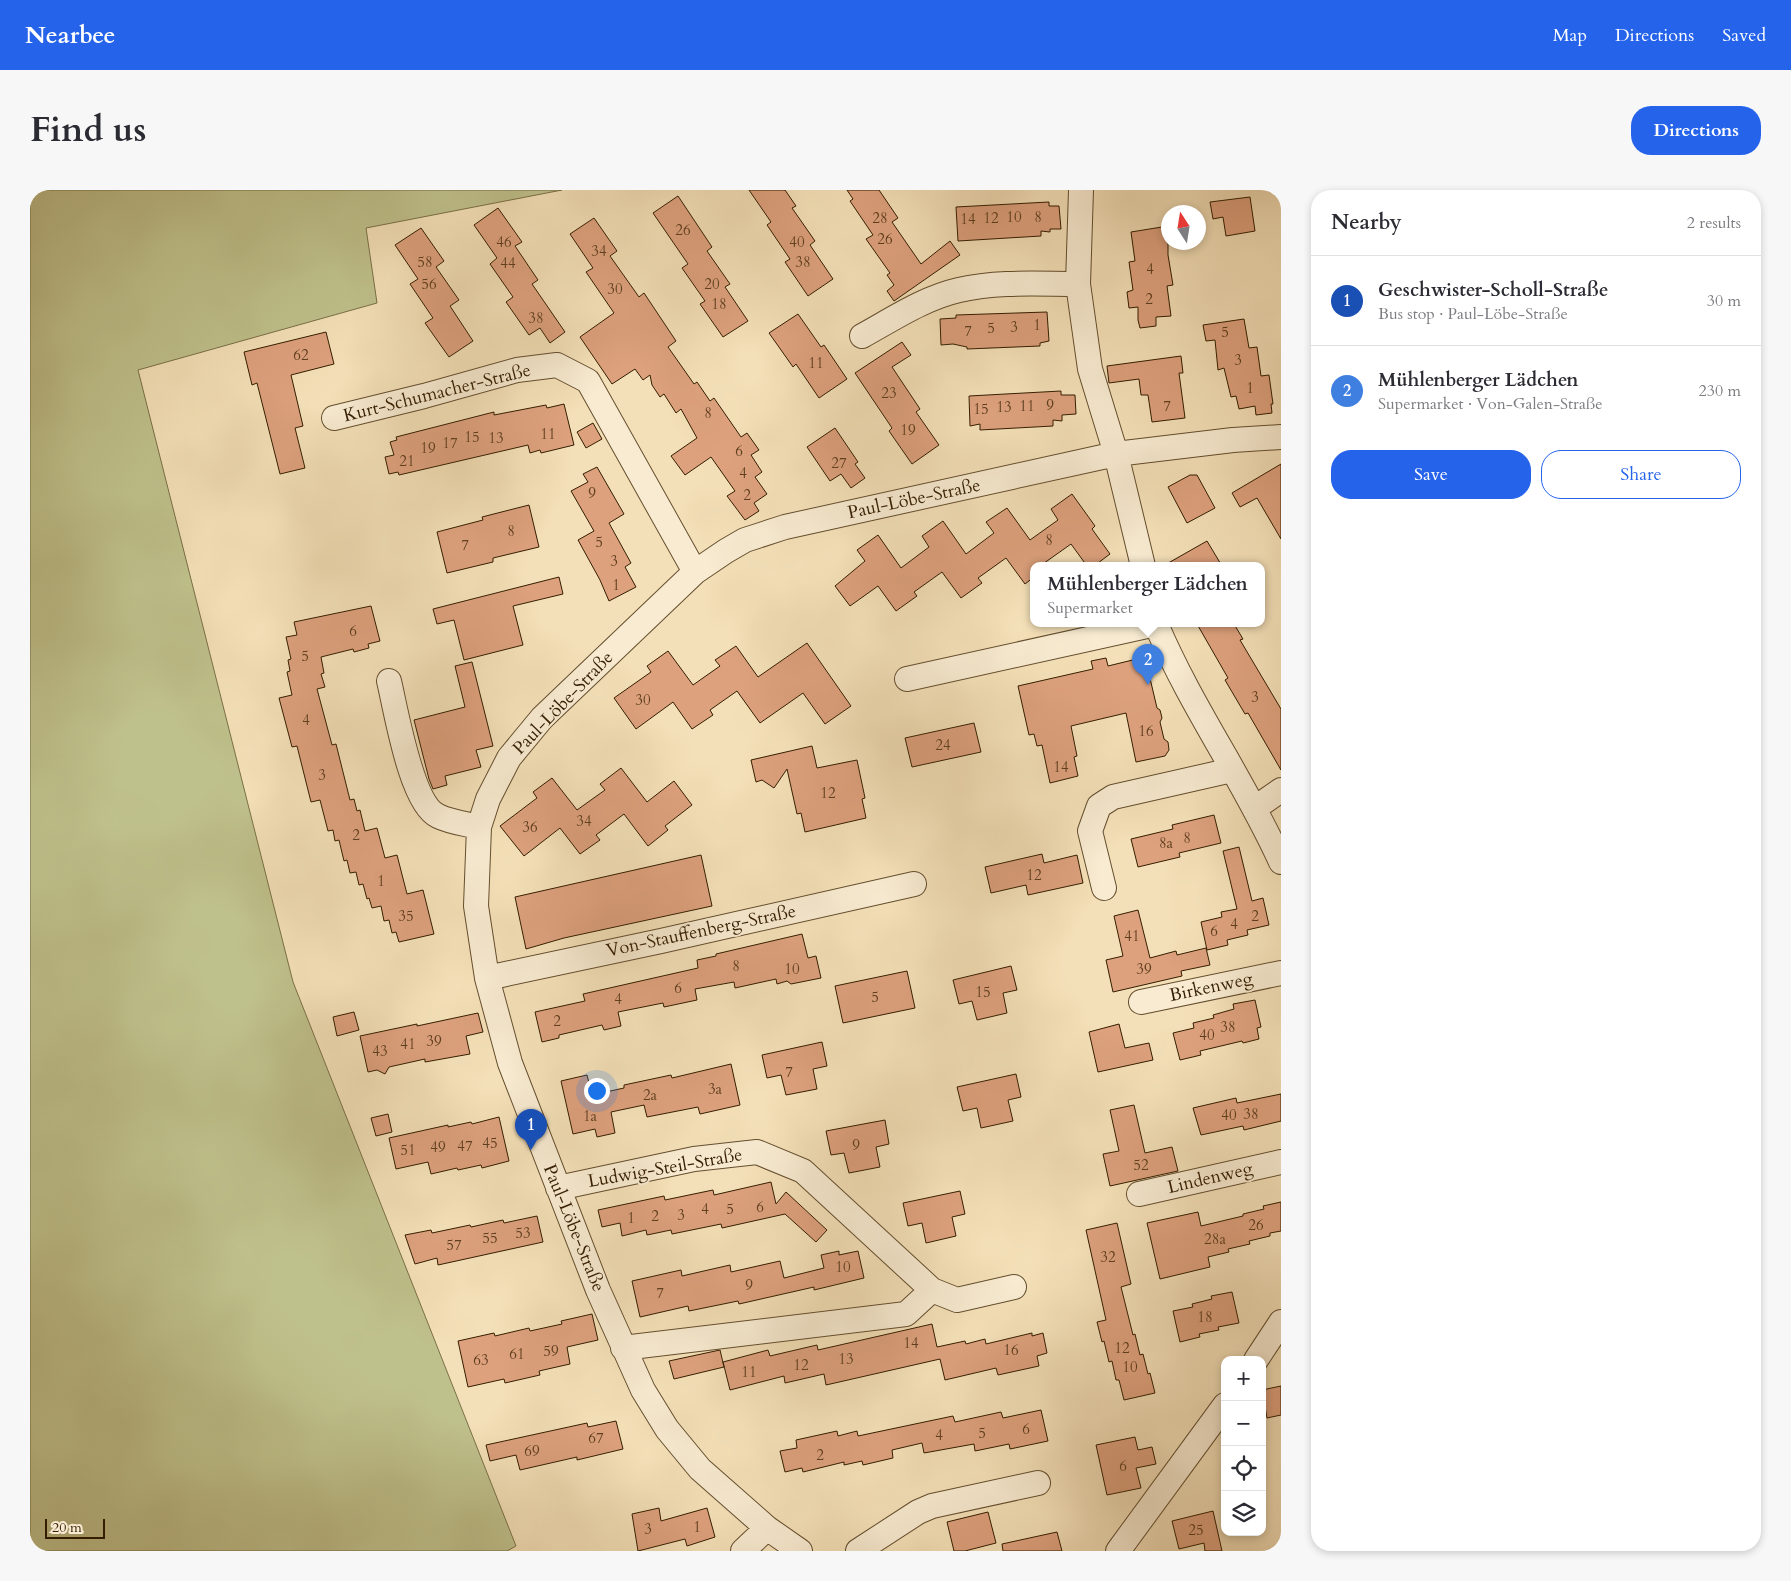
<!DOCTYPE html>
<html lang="en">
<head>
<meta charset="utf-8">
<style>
  body { margin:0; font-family:Cardo,serif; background:#f7f7f7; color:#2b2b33 }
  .controls { position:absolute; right:15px; bottom:15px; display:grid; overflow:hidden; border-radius:10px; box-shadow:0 2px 8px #0003 }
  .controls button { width:45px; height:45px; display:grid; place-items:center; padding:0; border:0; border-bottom:1px solid #e1e1e2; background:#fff; color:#2b2b33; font:25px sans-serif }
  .compass { position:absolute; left:1131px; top:15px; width:45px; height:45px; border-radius:50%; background:#fff; box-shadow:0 2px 8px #0003; rotate:348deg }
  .scale { position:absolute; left:15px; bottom:12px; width:60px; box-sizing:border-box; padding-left:5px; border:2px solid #341d00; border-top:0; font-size:14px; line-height:18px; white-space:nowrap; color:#341d00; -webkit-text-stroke:4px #f8ebd1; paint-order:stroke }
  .you { position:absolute; left:566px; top:900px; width:18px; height:18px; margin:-12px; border:4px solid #fff; border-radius:50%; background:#1a73e8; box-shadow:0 0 0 8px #1a73e833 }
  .badge { display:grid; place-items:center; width:32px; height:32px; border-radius:50%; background:#2563eb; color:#fff; font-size:16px; font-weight:700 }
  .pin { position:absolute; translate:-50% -41px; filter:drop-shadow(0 1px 2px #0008) }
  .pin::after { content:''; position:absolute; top:26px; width:18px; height:15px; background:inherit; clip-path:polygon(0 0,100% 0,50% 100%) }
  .popup { position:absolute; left:1000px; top:372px; width:235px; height:65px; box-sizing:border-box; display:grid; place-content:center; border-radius:10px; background:#fff; filter:drop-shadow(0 1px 4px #0005); font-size:16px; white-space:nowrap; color:#7c7c81 }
  .popup b { font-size:19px; color:#2b2b33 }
  .popup::after { content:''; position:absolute; left:50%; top:100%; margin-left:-10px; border:10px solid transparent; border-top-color:#fff }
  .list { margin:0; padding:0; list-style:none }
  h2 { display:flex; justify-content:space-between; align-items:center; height:65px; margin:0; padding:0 20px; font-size:21px }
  h2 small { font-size:16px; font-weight:400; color:#7c7c81 }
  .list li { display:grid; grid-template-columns:32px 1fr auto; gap:15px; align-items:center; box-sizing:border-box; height:90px; padding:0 20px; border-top:1px solid #e1e1e2 }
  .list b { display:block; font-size:19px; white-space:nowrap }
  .list p { margin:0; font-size:16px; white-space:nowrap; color:#7c7c81 }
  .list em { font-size:16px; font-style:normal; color:#7c7c81 }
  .actions { display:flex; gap:10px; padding:15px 20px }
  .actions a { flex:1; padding:11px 0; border:1px solid #2563eb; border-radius:20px; text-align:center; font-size:18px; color:#2563eb }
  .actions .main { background:#2563eb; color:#fff }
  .icon { flex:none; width:28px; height:28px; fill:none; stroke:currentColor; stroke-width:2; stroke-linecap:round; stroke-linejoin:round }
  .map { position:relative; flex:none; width:1251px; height:1361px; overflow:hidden; border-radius:20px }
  header { display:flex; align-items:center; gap:30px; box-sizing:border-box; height:70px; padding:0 25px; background:#2563eb; color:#fff }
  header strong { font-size:24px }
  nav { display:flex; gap:28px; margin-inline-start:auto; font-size:18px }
  .intro { display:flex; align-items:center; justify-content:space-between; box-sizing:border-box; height:120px; padding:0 30px }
  h1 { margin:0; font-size:35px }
  .button { padding:12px 22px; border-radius:20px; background:#2563eb; color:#fff; font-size:18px; font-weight:700 }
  main { display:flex; gap:30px; padding:0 30px }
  aside { flex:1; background:#fff; border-radius:20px; box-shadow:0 2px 8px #0003 }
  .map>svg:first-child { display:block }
</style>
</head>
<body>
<header>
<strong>Nearbee</strong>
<nav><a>Map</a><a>Directions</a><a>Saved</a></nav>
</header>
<div class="intro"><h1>Find us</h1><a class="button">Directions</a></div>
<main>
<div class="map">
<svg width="1251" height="1361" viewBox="0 0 1251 1361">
  <rect width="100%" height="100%" fill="#f4e0b8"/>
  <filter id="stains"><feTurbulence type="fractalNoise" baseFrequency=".004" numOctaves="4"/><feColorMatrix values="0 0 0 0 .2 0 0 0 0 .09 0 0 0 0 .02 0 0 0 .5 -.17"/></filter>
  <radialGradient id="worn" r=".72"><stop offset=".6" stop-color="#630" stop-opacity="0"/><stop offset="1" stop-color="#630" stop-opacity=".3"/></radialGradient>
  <path fill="#bfc18c" stroke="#7a6f46" d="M0,0H532L336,38L347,113L108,180L263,792L486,1356L477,1361H0Z"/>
  <path fill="#dda17d" stroke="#341d00" d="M719,0H755L766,16L762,18L785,51L780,55L803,89L778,106L755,72L760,69L737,35L741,32Z
    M817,0H849L868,28L862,32L891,74L920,51L930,65L864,111L857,101L864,95L857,85L860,83L836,49L843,45L820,11L823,9Z
    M648,6L682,57L677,61L700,94L695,97L718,131L693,147L670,114L675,111L652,78L658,74L623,23Z
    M1220,7L1225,41L1196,46L1193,27L1183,29L1180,12Z
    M1019,12V16H1029L1031,39H1020V42L1011,41V46L928,51L926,17Z
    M468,18L492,52L485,56L508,90L502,94L535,142L520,153L510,138L499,145L476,112L483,107L460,74L467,68L444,35Z
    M564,28L587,61L580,66L609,107L614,103L646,151L638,157L664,194L667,192L680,211L684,208L711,247L717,243L729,260L721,265L732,282L725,287L737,304L724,313L729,321L715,330L697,306L705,301L681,267L655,285L641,266L667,248L651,219L646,223L634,204L630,207L622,195L620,185L613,190L605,179L582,194L550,147L584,123L556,82L563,78L540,44Z
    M1138,36V65L1143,95L1137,96L1141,126L1126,127V136L1110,138L1108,130V117L1099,118L1097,102L1103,100L1099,72L1105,71L1101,42Z
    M391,38L414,71L406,77L429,110L420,116L443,151L419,167L395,133L403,128L380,94L388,89L365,55Z
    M1017,122L1019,151L1010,153V156L937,159V157L923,154L911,155L910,129L926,128V125Z
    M768,124L791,157L794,155L817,189L789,208L766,174L763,177L739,143Z
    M1214,129L1219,158L1227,157L1231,186L1239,185L1243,214H1241L1242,223L1226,225L1225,216L1209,219L1206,206L1201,207L1194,178L1188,180L1185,150L1176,151L1173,135Z
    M296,142L304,174L261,185L273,236L265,238L275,278L250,284L227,193L222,195L214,162Z
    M872,152L881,165L862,177L890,219L886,222L909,255L882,274L859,241L862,238L825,183Z
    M1151,166L1153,183H1149L1155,228L1122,232L1118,205H1111L1109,189L1079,193L1077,176Z
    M1031,201V205H1045L1046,224L1032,225V231L1023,230V236L950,240V234L940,236L939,206Z
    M534,214L544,255L511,263L510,260L500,263L498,255L369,285L368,282L359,284L355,267L364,265L360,252L367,250L366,247L464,222V225L516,215L517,218Z
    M563,233L572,249L556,258L547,242Z
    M805,238L828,272L825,274L835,288L821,298L811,284L800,291L777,257Z
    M1251,274V349L1227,308L1210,317L1202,303Z
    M567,277L594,324L579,333L601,373L595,377L606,397L579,411L570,390L548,350L564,341L541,301L558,292L553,284Z
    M1160,285H1167L1185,318L1157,333L1138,297Z
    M1042,304L1065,336L1062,339L1080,364L1064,376H1057L1041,354L1010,376H1004V387L995,394L976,368L948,388L952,393L931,408L912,382L884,402L887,406L866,421L848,396L820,416L805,396L835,371L827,360L848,345L871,378L899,357L892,346L913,331L936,364L964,343L956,332L977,318L1000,350L1028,330L1021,319Z
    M499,315L509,357L463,368V372L417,383L407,342L453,330L452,327Z
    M1177,351L1192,376H1133Z
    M529,387L533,404L483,416L493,455L434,470L424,430L407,434L403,419Z
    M341,416L350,451L338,454L339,458L324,462L323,459L291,467L294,483L291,484L295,497L287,499L302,555L306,554L320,610L324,609L327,621L330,620L335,641L347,638L355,668L367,665L377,704L393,700L404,744L369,752L366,742L362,743L359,730L354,731L351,716L342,718L339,708L337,709L333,694L329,695L326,682L320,683L317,670L314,671L309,650L305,651L303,640L298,641L290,610L281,612L267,556L262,557L249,508L262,505L257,482L260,481L258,470L261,469L256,447L267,445L264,432Z
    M1167,434H1204L1213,449L1210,450L1251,519V580L1218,523L1215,524L1195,490L1198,488Z
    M777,453L821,516L795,534L773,503L730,533L707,501L680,520L683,525L662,539L643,512L606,539L584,508L621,482L617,476L638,461L663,495L690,476L685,470L706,456L728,487Z
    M1115,467L1127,518L1130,520L1132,528L1130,532L1134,549L1138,552L1139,560L1135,566L1106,572L1096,523L1041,536L1047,566L1044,567L1048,586L1020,593L1012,555L1007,556L1004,544L999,545L988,496L1063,479L1061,471L1076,468L1078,476Z
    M442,472L463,556L446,560L451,577L415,586L417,595L403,599L399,589L384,530L435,517L425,476Z
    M944,533L951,562L882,577L875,548Z
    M782,556L787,578L827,570L835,608L832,609L836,628L775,642L771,623L767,624L757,579L744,598L732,590L726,592L721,570Z
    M591,578L617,612L644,591L662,615L635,636L638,640L618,656L594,624L566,645L570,650L550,664L530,638L494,666L470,636L507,608L503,602L522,588L547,620L575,600L570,594Z
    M1184,625L1191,653L1149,663L1150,667L1108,677L1101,649L1143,639L1142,635Z
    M1209,657L1222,711L1233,708L1239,735L1217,740L1218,745L1197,750L1198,755L1177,760L1171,732L1192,727L1191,722L1207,719L1193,661Z
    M1012,664L1014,673L1047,665L1053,693L998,705L996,695L961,703L955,677Z
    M671,665L682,716L534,748L496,759L485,707Z
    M1108,720L1120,768L1146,761L1147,765L1176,758L1180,775L1151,781L1152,786L1083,802L1076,770L1093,766L1084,726Z
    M772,744L778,768L786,766L791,788L761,794L757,791L747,794L746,789L705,798L704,792L665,799L667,810L634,817L633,813L588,822L591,836L574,840L572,835L529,845V848L512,852L505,822L555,811L553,804L668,778L667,770L686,766V764Z
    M981,776L987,800L973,803L977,823L947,830L942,811L929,814L923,790Z
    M877,781L885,818L813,833L805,796Z
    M1225,810L1231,837L1227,838L1229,849L1213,853L1212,851L1170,861L1171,865L1150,870L1143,843L1164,838L1163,833L1184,828L1183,825L1204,819L1203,814Z
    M324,822L329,840L307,846L303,827Z
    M448,823L453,842L436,846L440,864L395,872V869L359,877L355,884L347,880L338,882L330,846L387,834V836Z
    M1089,834L1095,858L1119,853L1123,870L1068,882L1059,842Z
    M792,852L797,876L783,879L787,899L756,905L751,885L737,888L732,865Z
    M701,874L710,915L670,924L668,917L617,927L614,915L581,922L585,943L567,947L565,939L543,944L531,891L557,885L562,905L594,898V895L641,885L642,888Z
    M986,884L991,907L978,910L983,931L951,938L947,918L933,921L927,897Z
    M1251,904V931L1214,940L1213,936L1171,945L1163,918L1206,908L1207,913Z
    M1104,915L1115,963L1142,957L1148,981L1080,996L1073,964L1089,961L1080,920Z
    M358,924L362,942L346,946L341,928Z
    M469,927L479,971L452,978L451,975L428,980L427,978L401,984L398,972L366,979L359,948L418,935V937L441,932L442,934Z
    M855,930L859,954L846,957L850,977L819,983L814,963L801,965L796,941Z
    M741,992L746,1014L756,1002L797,1040L786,1052L755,1024L692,1038L691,1034L642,1044L641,1040L617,1045L616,1040L592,1046L590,1033L572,1037L568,1020L634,1006L635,1010L683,1000L684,1005Z
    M930,1001L935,1024L922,1027L926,1046L896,1053L892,1033L878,1036L873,1013Z
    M1251,1012V1041L1240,1043V1046L1219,1051L1220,1054L1198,1059L1199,1062L1178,1067L1180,1077L1130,1089L1117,1033L1168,1022L1171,1036L1213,1026V1024L1234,1019L1233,1016Z
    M507,1026L513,1052L408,1075L407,1068L385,1074L375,1045L401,1040L402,1043L440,1035L441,1037L473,1030L474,1033Z
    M1087,1033L1101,1094L1091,1097L1103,1145L1105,1144L1110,1165L1113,1164L1118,1184L1120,1183L1125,1203L1094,1210L1089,1190H1086L1082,1171L1079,1172L1074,1151L1072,1152L1067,1132L1076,1130L1056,1040Z
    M809,1061V1065L828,1061L834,1088L784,1100V1097L709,1114L708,1111L659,1121L658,1116L610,1127L602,1091L651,1080L652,1086L700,1075L701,1082L750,1071L754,1088L794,1078L791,1065Z
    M1202,1102L1209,1133L1188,1137L1189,1140L1169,1144L1170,1147L1150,1152L1143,1121L1163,1117L1162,1114L1182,1109L1181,1106Z
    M562,1124L568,1150L537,1157L540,1174L509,1181L510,1185L475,1193L474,1189L438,1197L428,1151L464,1143L465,1146L499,1138L500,1141L532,1134L531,1131Z
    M902,1134L907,1157L935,1151L936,1154L955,1149L956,1154L1002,1143V1146L1013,1143L1017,1163L1007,1166L1009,1176L968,1185L966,1178L915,1190L910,1169L796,1195L794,1184L755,1193L754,1186L700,1200L693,1172L738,1160L740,1166L787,1155L788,1160Z
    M690,1160L694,1177L644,1189L639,1171Z
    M1251,1196V1225L1237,1228L1232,1200Z
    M1011,1220L1018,1251L980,1259L979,1254L945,1261L944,1254L894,1263L892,1253L862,1260L863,1268L833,1275L832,1271L814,1275V1272L773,1282L772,1278L755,1282L750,1261L767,1258L766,1250L807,1241L808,1246L827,1241L828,1246L923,1226L925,1232L971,1222L973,1228Z
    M586,1231L593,1259L547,1270V1267L490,1280L486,1265L460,1271L456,1255L557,1233L558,1237Z
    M1105,1247L1108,1260L1122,1257L1126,1274L1106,1278L1111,1298L1077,1305L1066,1255Z
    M629,1318L631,1331L677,1318L685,1347L657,1356L655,1349L608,1361L602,1324Z
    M1183,1321L1192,1361H1175L1174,1353L1149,1359L1142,1331Z
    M958,1322L966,1353L935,1361H924L917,1332Z
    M1027,1342L1032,1361H973L972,1354Z"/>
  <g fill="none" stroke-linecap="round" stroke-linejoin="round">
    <defs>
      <path id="minor" d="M1051,0L1048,94L1060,179L1086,264L1113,376
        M832,146C863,129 894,108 929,100C968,91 1009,94 1048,94
        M304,228L394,206L487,180L527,175L558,191L665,382
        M1126,434C1161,517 1214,590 1251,672
        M877,489L1126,434
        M359,491C366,520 381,614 408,626C420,632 436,634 449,637
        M1225,618L1251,600
        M1074,698L1060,641L1069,616L1083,607L1202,580
        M457,788L631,751L884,694
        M1111,812L1251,783
        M528,998L664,969L727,962L773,981L902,1100
        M1109,1004L1251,972
        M593,1158L876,1124L902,1100L927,1110L984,1097
        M1226,1170L1251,1132
        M713,1361L737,1338
        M770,1361L737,1338L670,1279L637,1239L613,1200L568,1100L480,873L457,788L446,716L449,637L458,609L479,568L512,528L665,382L696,361L715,350L755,337L1086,264L1203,250L1251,247
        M828,1361L888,1322L902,1316L1008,1293
        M1088,1361L1195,1215"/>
    </defs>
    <use href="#minor" stroke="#644e2e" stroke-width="26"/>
    <use href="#minor" stroke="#f8ebd1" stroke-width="24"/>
  </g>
  <g text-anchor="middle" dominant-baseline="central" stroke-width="4" stroke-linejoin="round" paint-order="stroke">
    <g font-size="15" fill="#5e3e1f">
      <text x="984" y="27">10</text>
      <text x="1008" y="27">8</text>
      <text x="850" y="28">28</text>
      <text x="961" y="28">12</text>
      <text x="938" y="29">14</text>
      <text x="653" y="40">26</text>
      <text x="855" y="49">26</text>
      <text x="474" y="52">46</text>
      <text x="767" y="52">40</text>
      <text x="569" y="61">34</text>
      <text x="395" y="72">58</text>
      <text x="773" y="72">38</text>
      <text x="478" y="73">44</text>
      <text x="1120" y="79">4</text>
      <text x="399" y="94">56</text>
      <text x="682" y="94">20</text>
      <text x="585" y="99">30</text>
      <text x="1119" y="109">2</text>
      <text x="689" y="114">18</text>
      <text x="506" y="128">38</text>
      <text x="1007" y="135">1</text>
      <text x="984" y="137">3</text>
      <text x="961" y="138">5</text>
      <text x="938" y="141">7</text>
      <text x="1195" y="142">5</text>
      <text x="271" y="165">62</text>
      <text x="1208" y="170">3</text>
      <text x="786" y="173">11</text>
      <text x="1220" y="198">1</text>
      <text x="859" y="203">23</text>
      <text x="1020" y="215">9</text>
      <text x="997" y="216">11</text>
      <text x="1137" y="216">7</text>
      <text x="974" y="217">13</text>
      <text x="951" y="219">15</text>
      <text x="678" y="223">8</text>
      <text x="878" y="240">19</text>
      <text x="518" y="244">11</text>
      <text x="442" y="247">15</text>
      <text x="466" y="248">13</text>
      <text x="420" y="253">17</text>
      <text x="398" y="258">19</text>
      <text x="709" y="261">6</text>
      <text x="377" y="271">21</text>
      <text x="809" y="273">27</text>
      <text x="713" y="283">4</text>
      <text x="562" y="303">9</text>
      <text x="717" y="305">2</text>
      <text x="481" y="341">8</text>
      <text x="1019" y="350">8</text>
      <text x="569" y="352">5</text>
      <text x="435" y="355">7</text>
      <text x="584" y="371">3</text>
      <text x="586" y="395">1</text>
      <text x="323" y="441">6</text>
      <text x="275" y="466">5</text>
      <text x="1225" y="507">3</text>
      <text x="613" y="510">30</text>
      <text x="276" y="530">4</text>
      <text x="1116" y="541">16</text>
      <text x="913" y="555">24</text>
      <text x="1031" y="577">14</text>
      <text x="292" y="585">3</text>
      <text x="798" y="603">12</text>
      <text x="554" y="631">34</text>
      <text x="500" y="637">36</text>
      <text x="326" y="645">2</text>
      <text x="1157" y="648">8</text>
      <text x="1136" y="653">8a</text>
      <text x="1004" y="685">12</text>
      <text x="351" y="691">1</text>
      <text x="376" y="726">35</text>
      <text x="1225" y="726">2</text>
      <text x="1204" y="734">4</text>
      <text x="1184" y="741">6</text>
      <text x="1102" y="746">41</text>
      <text x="706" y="776">8</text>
      <text x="762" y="779">10</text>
      <text x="1114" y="779">39</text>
      <text x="648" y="798">6</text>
      <text x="953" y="802">15</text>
      <text x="845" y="807">5</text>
      <text x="588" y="809">4</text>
      <text x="527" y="831">2</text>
      <text x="1198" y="837">38</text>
      <text x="1177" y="845">40</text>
      <text x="404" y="851">39</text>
      <text x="378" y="854">41</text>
      <text x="350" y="861">43</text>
      <text x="759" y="882">7</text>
      <text x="685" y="899">3a</text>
      <text x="620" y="905">2a</text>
      <text x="1221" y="924">38</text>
      <text x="1199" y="925">40</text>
      <text x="560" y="926">1a</text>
      <text x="460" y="953">45</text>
      <text x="826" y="955">9</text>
      <text x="435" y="956">47</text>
      <text x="408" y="957">49</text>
      <text x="378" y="960">51</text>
      <text x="1111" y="975">52</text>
      <text x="730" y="1017">6</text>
      <text x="675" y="1019">4</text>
      <text x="700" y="1019">5</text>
      <text x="651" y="1025">3</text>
      <text x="625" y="1026">2</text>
      <text x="601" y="1028">1</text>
      <text x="1226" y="1035">26</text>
      <text x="493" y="1043">53</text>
      <text x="460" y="1048">55</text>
      <text x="1185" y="1049">28a</text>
      <text x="424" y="1055">57</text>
      <text x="1078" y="1067">32</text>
      <text x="813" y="1077">10</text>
      <text x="719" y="1095">9</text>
      <text x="630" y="1103">7</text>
      <text x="1175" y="1127">18</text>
      <text x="881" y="1153">14</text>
      <text x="1092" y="1158">12</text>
      <text x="981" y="1160">16</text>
      <text x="521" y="1161">59</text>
      <text x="487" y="1164">61</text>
      <text x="816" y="1169">13</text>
      <text x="451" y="1170">63</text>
      <text x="771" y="1175">12</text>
      <text x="1100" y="1177">10</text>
      <text x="719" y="1182">11</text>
      <text x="996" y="1239">6</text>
      <text x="952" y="1243">5</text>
      <text x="909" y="1245">4</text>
      <text x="566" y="1248">67</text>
      <text x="502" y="1261">69</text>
      <text x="790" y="1265">2</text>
      <text x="1093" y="1276">6</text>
      <text x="667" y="1337">1</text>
      <text x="618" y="1339">3</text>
      <text x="1166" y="1340">25</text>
    </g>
    <g font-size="18" fill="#341d00" stroke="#f8ebd1">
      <text transform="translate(407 203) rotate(-14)">Kurt-Schumacher-Straße</text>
      <text transform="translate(884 309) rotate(-12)">Paul-Löbe-Straße</text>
      <text transform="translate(533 513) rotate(-46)">Paul-Löbe-Straße</text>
      <text transform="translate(671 741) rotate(-12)">Von-Stauffenberg-Straße</text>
      <text transform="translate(1181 797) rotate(-12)">Birkenweg</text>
      <text transform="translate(635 978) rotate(-10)">Ludwig-Steil-Straße</text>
      <text transform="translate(1180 988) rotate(-13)">Lindenweg</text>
      <text transform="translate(544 1038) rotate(68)">Paul-Löbe-Straße</text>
    </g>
  </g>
  <rect width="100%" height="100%" filter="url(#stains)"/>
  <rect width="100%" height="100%" fill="url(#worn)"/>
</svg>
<div class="controls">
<button>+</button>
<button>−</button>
<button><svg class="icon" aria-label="locate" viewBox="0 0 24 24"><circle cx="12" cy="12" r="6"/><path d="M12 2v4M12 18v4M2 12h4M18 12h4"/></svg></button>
<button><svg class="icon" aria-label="layers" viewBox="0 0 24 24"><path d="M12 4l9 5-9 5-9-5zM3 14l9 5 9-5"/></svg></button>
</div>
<svg class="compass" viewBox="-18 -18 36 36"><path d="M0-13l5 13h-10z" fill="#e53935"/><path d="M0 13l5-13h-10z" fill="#7c7c81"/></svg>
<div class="scale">20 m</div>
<div class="you"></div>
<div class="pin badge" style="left:501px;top:960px;background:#1a4fb4">1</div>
<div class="pin badge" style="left:1118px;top:495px;background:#3f7fe0">2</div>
<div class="popup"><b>Mühlenberger Lädchen</b>Supermarket</div>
</div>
<aside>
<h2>Nearby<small>2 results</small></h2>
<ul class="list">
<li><span class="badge" style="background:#1a4fb4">1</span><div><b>Geschwister-Scholl-Straße</b><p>Bus stop · Paul-Löbe-Straße</p></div><em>30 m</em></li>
<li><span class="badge" style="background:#3f7fe0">2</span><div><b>Mühlenberger Lädchen</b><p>Supermarket · Von-Galen-Straße</p></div><em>230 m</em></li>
</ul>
<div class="actions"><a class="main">Save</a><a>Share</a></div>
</aside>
</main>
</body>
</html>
